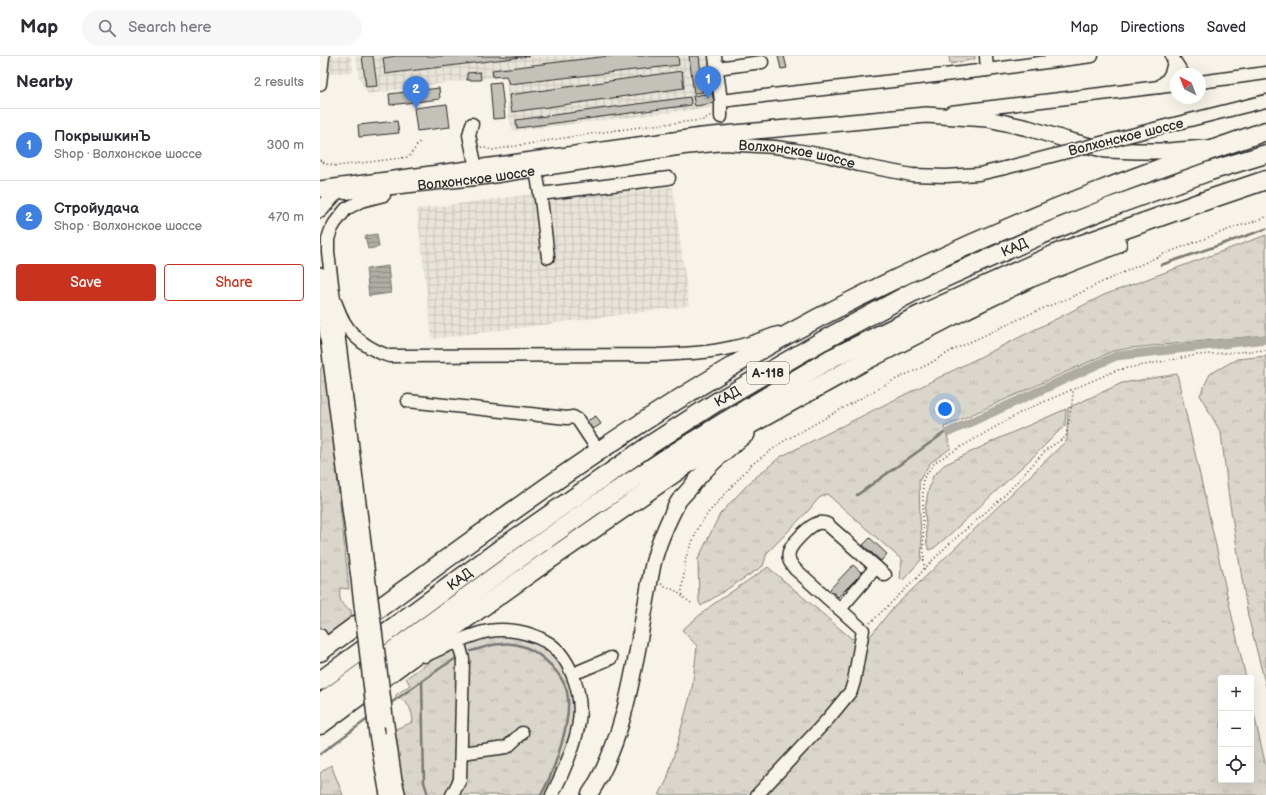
<!DOCTYPE html>
<html lang="en">
<head>
<meta charset="utf-8">
<style>
  body { margin:0; font-family:"Balsamiq Sans",sans-serif; background:#f7f7f7; color:#2b2b33 }
  .controls { position:absolute; right:12px; bottom:12px; display:grid; overflow:hidden; border-radius:4px; box-shadow:0 4px 16px #0002 }
  .controls button { width:36px; height:36px; display:grid; place-items:center; padding:0; border:0; border-bottom:1px solid #e1e1e2; background:#fff; color:#2b2b33; font:20px sans-serif }
  .compass { position:absolute; left:850px; top:12px; width:36px; height:36px; border-radius:50%; background:#fff; box-shadow:0 4px 16px #0002; rotate:318deg }
  .you { position:absolute; left:625px; top:353px; width:14px; height:14px; margin:-10px; border:3px solid #fff; border-radius:50%; background:#1a73e8; box-shadow:0 0 0 6px #1a73e833 }
  .badge { display:grid; place-items:center; width:26px; height:26px; border-radius:50%; background:#c8321e; color:#fff; font-size:13px; font-weight:700 }
  .pin { position:absolute; translate:-50% -33px; filter:drop-shadow(0 1px 2px #0008) }
  .pin::after { content:''; position:absolute; top:21px; width:14px; height:12px; background:inherit; clip-path:polygon(0 0,100% 0,50% 100%) }
  .list { margin:0; padding:0; list-style:none }
  h2 { display:flex; justify-content:space-between; align-items:center; height:52px; margin:0; padding:0 16px; font-size:17px }
  h2 small { font-size:13px; font-weight:400; color:#7c7c81 }
  .list li { display:grid; grid-template-columns:26px 1fr auto; gap:12px; align-items:center; box-sizing:border-box; height:72px; padding:0 16px; border-top:1px solid #e1e1e2 }
  .list b { display:block; font-size:15px; white-space:nowrap }
  .list p { margin:0; font-size:13px; white-space:nowrap; color:#7c7c81 }
  .list em { font-size:13px; font-style:normal; color:#7c7c81 }
  .actions { display:flex; gap:8px; padding:12px 16px }
  .actions a { flex:1; padding:9px 0; border:1px solid #c8321e; border-radius:4px; text-align:center; font-size:14px; color:#c8321e }
  .actions .main { background:#c8321e; color:#fff }
  .icon { flex:none; width:22px; height:22px; fill:none; stroke:currentColor; stroke-width:2; stroke-linecap:round; stroke-linejoin:round }
  .map { position:relative; flex:none; width:946px; height:739px; overflow:hidden }
  header { display:flex; align-items:center; gap:24px; box-sizing:border-box; height:56px; padding:0 20px; background:#fff; border-bottom:1px solid #e1e1e2 }
  header strong { font-size:19px }
  nav { display:flex; gap:22px; margin-inline-start:auto; font-size:14px }
  .search { width:280px; height:36px; background:#f7f7f7; display:flex; align-items:center; gap:10px; box-sizing:border-box; padding:0 14px; border-radius:22px; color:#7c7c81; font-size:15px }
  main { display:flex }
  aside { flex:1; background:#fff }
  .map>svg:first-child { display:block }
</style>
</head>
<body>
<header>
<strong>Map</strong>
<div class="search"><svg class="icon" aria-label="search" viewBox="0 0 24 24"><circle cx="10" cy="10" r="6"/><path d="M15 15l6 6"/></svg>Search here</div>
<nav><a>Map</a><a>Directions</a><a>Saved</a></nav>
</header>
<main>
<aside>
<h2>Nearby<small>2 results</small></h2>
<ul class="list">
<li><span class="badge" style="background:#3f7fe0">1</span><div><b>ПокрышкинЪ</b><p>Shop · Волхонское шоссе</p></div><em>300 m</em></li>
<li><span class="badge" style="background:#3f7fe0">2</span><div><b>Стройудача</b><p>Shop · Волхонское шоссе</p></div><em>470 m</em></li>
</ul>
<div class="actions"><a class="main">Save</a><a>Share</a></div>
</aside>
<div class="map">
<svg width="946" height="739" viewBox="0 0 946 739">
  <defs>
    <pattern id="industrial-grid" width="8" height="8" patternUnits="userSpaceOnUse"><rect width="8" height="8" fill="#e8e4da"/><path d="M0 4h8M4 0v8" fill="none" stroke="#c7c4bb"/></pattern>
    <pattern id="grass-tufts" width="24" height="20" patternUnits="userSpaceOnUse"><rect width="24" height="20" fill="#dad6cc"/><path d="M3 7l-1-3M5 7V3M7 7l1-3M15 17l-1-3M17 17v-4M19 17l1-3" fill="none" stroke="#bbb8af"/></pattern>
    <pattern id="water-rules" width="6" height="5" patternUnits="userSpaceOnUse"><rect width="6" height="5" fill="#afaca4"/><path d="M0 2.5h6" fill="none" stroke="#8f8c86"/></pattern>
  </defs>
  <rect width="100%" height="100%" fill="#f7f3e8"/>
  <filter id="ink" filterUnits="userSpaceOnUse"><feTurbulence type="fractalNoise" baseFrequency=".025" numOctaves="2"/><feDisplacementMap in="SourceGraphic" scale="8" xChannelSelector="R" yChannelSelector="G"/><feConvolveMatrix kernelMatrix="1 2 1 2 8 2 1 2 1" color-interpolation-filters="sRGB"/></filter>
  <g filter="url(#ink)">
    <path fill="url(#industrial-grid)" d="M0,0H31L33,16L0,18Z
      M36,0H388L395,51L193,75L189,63L186,20L110,29L48,38L39,22Z
      M353,131L369,250L112,283L97,153L214,138L217,143Z"/>
    <path fill="url(#grass-tufts)" stroke="#82807c" d="M629,0H655V3L630,8Z
      M946,179V279L811,292L793,295L624,371L631,392L610,407L599,425L600,463L602,489L601,504L584,523L582,524L580,522L582,504L507,438L499,442L489,454L447,497L443,510L381,550L379,546L378,503L400,458L429,427L460,401L784,239Z
      M946,300V631L928,560L909,442L901,377L880,339L890,318L917,303Z
      M4,305H5L29,533L20,532C19,544 20,549 31,554L32,570L12,584L3,577L0,569V315Z
      M857,318L926,622H901V724H931V645L946,711V739H444L509,667L541,603L549,582L571,554L747,384L748,352L802,327Z
      M746,353L745,370L739,375L716,398L628,480L614,492L609,494L607,489L605,454L608,436L613,420L624,409L682,381Z
      M448,511L532,583L536,579L526,636L434,739H339L347,724L372,633L377,590L362,574L392,549Z
      M193,579L208,583L225,593L242,610L251,626L256,667L230,739H82L73,674L93,666C92,654 89,645 76,642V639L90,629L86,622L129,593L166,580Z
      M11,709L23,739H0V717Z"/>
    <path fill="url(#water-rules)" stroke="#7a7874" d="M57,178L59,191L48,193L45,180Z
      M68,210L71,237L49,240L46,213Z"/>
    <g fill="none" stroke-linecap="round" stroke-linejoin="round">
      <path stroke="#7a7874" stroke-width="2.5" d="M841,209L946,173
        M537,439L624,377L629,376
        M151,595C160,593 171,588 181,588C196,586 211,592 223,602C233,610 244,623 247,636C253,663 234,716 221,739
        M102,625L104,726L108,739
        M68,649L122,611L135,603
        M0,698L49,662"/>
      <path stroke="#afaca4" stroke-width="9" d="M629,376L796,300L946,283"/>
    </g>
    <path fill="#c4c1b9" stroke="#2b2b2b" d="M42,0H53L57,30L46,31Z
      M76,0H209L65,18L63,2Z
      M289,0H358L359,9L189,28L186,20L173,21L172,14Z
      M369,0H379L383,36L374,37Z
      M458,0H464L467,12L461,13Z
      M362,15L364,32L192,56L189,39Z
      M160,16L161,24H147V17Z
      M181,26L185,62L173,63L170,27Z
      M119,32L120,43L70,49L69,38Z
      M392,37L394,47L375,50L373,40Z
      M370,41L371,49L197,72L196,64Z
      M127,48L130,71L97,75L94,52Z
      M77,65L79,77L39,81L38,69Z
      M276,360L281,368L270,375L265,366Z
      M550,482L567,498L561,505L543,489Z
      M533,509L542,517L518,541L510,533Z"/>
    <g fill="none" stroke-linecap="round" stroke-linejoin="round">
      <defs>
        <g id="minor">
          <path d="M395,0L401,45V61"/>
          <path d="M666,0L667,14"/>
          <path d="M852,1L863,18"/>
          <path d="M397,12L442,6"/>
          <path d="M880,26L946,17"/>
          <path d="M0,28L3,0"/>
          <path d="M839,31C850,22 852,18 854,4"/>
          <path d="M401,45L667,14L772,0"/>
          <path d="M631,56L856,29"/>
          <path d="M152,68L149,79L156,112"/>
          <path d="M846,70L946,45"/>
          <path d="M216,115L221,143L228,201"/>
          <path id="s1" d="M25,137L165,122L364,92L404,88L455,91L476,94L508,100L539,109L592,119L626,120L659,118L685,112"/>
          <path d="M220,138L349,122"/>
          <path d="M14,243C17,250 20,259 24,266C34,283 51,294 69,300L337,299C363,298 388,297 414,291C429,288 443,282 458,277"/>
          <path d="M88,345L247,362L253,361L258,364L276,391"/>
          <path d="M47,507L8,196V183L11,174L15,167L26,153L41,145L64,139"/>
          <path d="M520,553L556,511"/>
          <path d="M0,579L6,589"/>
          <path d="M104,600C122,592 150,578 169,575C188,572 209,576 225,585C250,598 263,638 259,665C257,685 242,720 232,739"/>
          <path d="M260,615L291,602"/>
          <path d="M67,665L75,721L79,739"/>
          <path d="M141,697L187,691L202,677"/>
          <path d="M132,739L140,724L143,603L139,588"/>
          <path d="M437,739L508,663L531,635L534,625L543,574L475,513C471,508 467,503 469,496C471,488 490,469 498,467C502,466 504,467 507,468L565,519"/>
        </g>
        <path id="major" d="M0,133L156,112L382,80L606,59L668,63L708,72L747,84L786,94L818,95H848L885,92
          M0,154L21,130
          M0,219L38,514
          M57,678L68,739
          M269,739C304,687 314,613 325,552C328,538 330,522 333,508C338,487 348,465 358,446C361,441 366,437 370,432C386,411 405,395 427,378"/>
        <g id="highway">
          <path d="M0,596C161,477 321,356 498,262C590,214 685,171 782,134C836,113 891,94 946,75"/>
          <path id="s2" d="M0,625L183,491L330,389L395,347L502,285L593,236L721,179L788,152L890,115L946,98"/>
          <path d="M0,648L197,504L272,451L342,405L406,365L512,302L604,257L740,196L893,142L946,124"/>
          <path d="M0,669L82,608L216,513L386,395L431,368L541,307L644,254L710,222L797,188"/>
        </g>
      </defs>
      <use href="#minor" stroke="#2b2b2b" stroke-width="15"/>
      <use href="#major" stroke="#2b2b2b" stroke-width="18"/>
      <use href="#highway" stroke="#2b2b2b" stroke-width="21"/>
      <path stroke="#2b2b2b" stroke-width="1.5" stroke-dasharray="1 3" stroke-linecap="butt" d="M161,91L172,94L256,80L334,69L374,65L383,64L391,59
        M0,104L6,108L17,110L89,101L100,85
        M604,513L603,459V423L615,406L703,355L797,314L877,299L946,294
        M341,528L356,535L363,541
        M371,547L363,541L362,535L366,501L379,470L389,456L431,409L464,385L570,326L607,309L633,294L712,257L756,239L778,228L844,198L918,170L927,168L946,161
        M550,567L596,523L604,513L629,488L682,442L727,393L746,381C748,365 753,349 753,333"/>
      <use href="#minor" stroke="#f7f3e8" stroke-width="12"/>
      <use href="#major" stroke="#f7f3e8" stroke-width="15"/>
      <use href="#highway" stroke="#f7f3e8" stroke-width="18"/>
      <defs>
        <path id="minor-bridge" d="M685,112L846,70
          M47,507L67,665"/>
        <path id="major-bridge" d="M38,514L57,678"/>
      </defs>
      <use href="#minor-bridge" stroke="#2b2b2b" stroke-width="15" stroke-linecap="butt"/>
      <use href="#major-bridge" stroke="#2b2b2b" stroke-width="18" stroke-linecap="butt"/>
      <use href="#minor-bridge" stroke="#f7f3e8" stroke-width="12"/>
      <use href="#major-bridge" stroke="#f7f3e8" stroke-width="15"/>
    </g>
  </g>
  <g text-anchor="middle" dominant-baseline="central" stroke-width="3.5" stroke-linejoin="round" paint-order="stroke">
    <rect fill="#f7f3e8" stroke="#686764" stroke-width="1" x="427" y="306" width="42" height="22" rx="3"/>
    <g font-size="13" font-weight="bold" fill="#2b2b2b">
      <text x="448" y="317">А-118</text>
    </g>
    <g font-size="14" fill="#2b2b2b" stroke="#f7f3e8">
      <text transform="translate(806 81) rotate(-14)">Волхонское шоссе</text>
      <text stroke="none"><textPath href="#s1" startOffset="456">Волхонское шоссе</textPath></text>
      <text stroke="none"><textPath href="#s1" startOffset="132">Волхонское шоссе</textPath></text>
      <text stroke="none"><textPath href="#s2" startOffset="821">КАД</textPath></text>
      <text stroke="none"><textPath href="#s2" startOffset="497">КАД</textPath></text>
      <text stroke="none"><textPath href="#s2" startOffset="173">КАД</textPath></text>
    </g>
  </g>
</svg>
<div class="controls">
<button>+</button>
<button>−</button>
<button><svg class="icon" aria-label="locate" viewBox="0 0 24 24"><circle cx="12" cy="12" r="6"/><path d="M12 2v4M12 18v4M2 12h4M18 12h4"/></svg></button>
</div>
<svg class="compass" viewBox="-18 -18 36 36"><path d="M0-13l5 13h-10z" fill="#e53935"/><path d="M0 13l5-13h-10z" fill="#7c7c81"/></svg>
<div class="you"></div>
<div class="pin badge" style="left:388px;top:43px;background:#3f7fe0">1</div>
<div class="pin badge" style="left:96px;top:53px;background:#3f7fe0">2</div>
</div>
</main>
</body>
</html>
